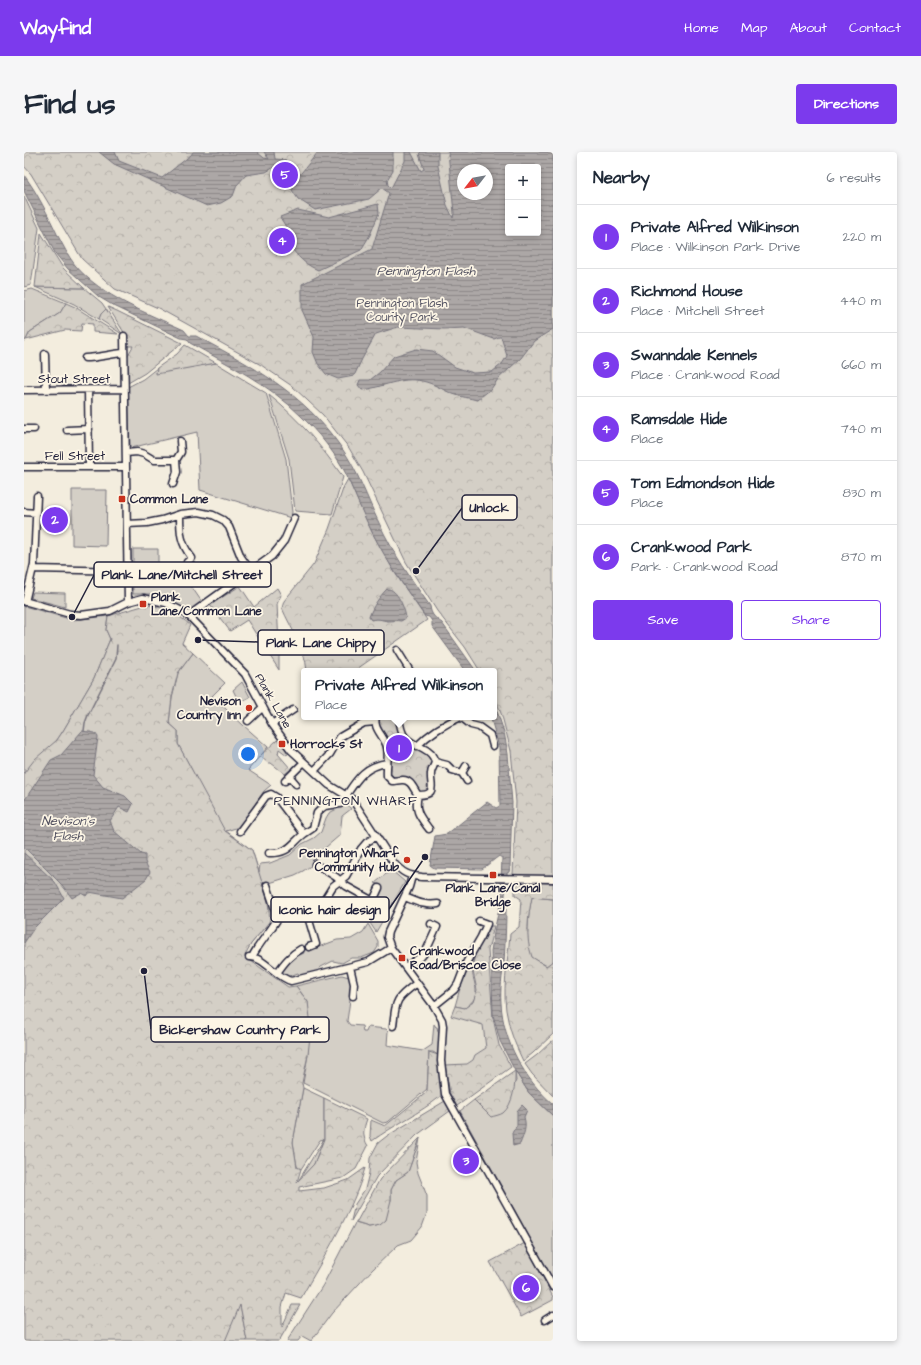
<!DOCTYPE html>
<html lang="en">
<head>
<meta charset="utf-8">
<style>
  body { margin:0; font-family:"Architects Daughter",sans-serif; background:#f6f6f7; color:#1f2937 }
  .controls { position:absolute; right:12px; top:12px; display:grid; overflow:hidden; border-radius:4px; box-shadow:0 2px 6px #0003 }
  .controls button { width:36px; height:36px; display:grid; place-items:center; padding:0; border:0; border-bottom:1px solid #e0e1e3; background:#fff; color:#1f2937; font:20px sans-serif }
  .compass { position:absolute; left:433px; top:12px; width:36px; height:36px; border-radius:50%; background:#fff; box-shadow:0 2px 6px #0003; rotate:239deg }
  .you { position:absolute; left:224px; top:602px; width:14px; height:14px; margin:-10px; border:3px solid #fff; border-radius:50%; background:#1a73e8; box-shadow:0 0 0 6px #1a73e833 }
  .badge { display:grid; place-items:center; width:26px; height:26px; border-radius:50%; background:#7c3aed; color:#fff; font-size:13px; font-weight:700 }
  .pin { position:absolute; translate:-50% -50%; border:2px solid #fff; box-shadow:0 1px 4px #0006 }
  .popup { position:absolute; left:277px; top:516px; width:196px; height:52px; box-sizing:border-box; display:grid; place-content:center; border-radius:4px; background:#fff; filter:drop-shadow(0 1px 3px #0005); font-size:13px; white-space:nowrap; color:#747a83 }
  .popup b { font-size:15px; color:#1f2937 }
  .popup::after { content:''; position:absolute; left:50%; top:100%; margin-left:-8px; border:8px solid transparent; border-top-color:#fff }
  .list { margin:0; padding:0; list-style:none }
  h2 { display:flex; justify-content:space-between; align-items:center; height:52px; margin:0; padding:0 16px; font-size:17px }
  h2 small { font-size:13px; font-weight:400; color:#747a83 }
  .list li { display:grid; grid-template-columns:26px 1fr auto; gap:12px; align-items:center; box-sizing:border-box; height:64px; padding:0 16px; border-top:1px solid #e0e1e3 }
  .list b { display:block; font-size:15px; white-space:nowrap }
  .list p { margin:0; font-size:13px; white-space:nowrap; color:#747a83 }
  .list em { font-size:13px; font-style:normal; color:#747a83 }
  .actions { display:flex; gap:8px; padding:12px 16px }
  .actions a { flex:1; padding:9px 0; border:1px solid #7c3aed; border-radius:4px; text-align:center; font-size:14px; color:#7c3aed }
  .actions .main { background:#7c3aed; color:#fff }
  .map { position:relative; flex:none; width:529px; height:1189px; overflow:hidden; border-radius:4px }
  header { display:flex; align-items:center; gap:24px; box-sizing:border-box; height:56px; padding:0 20px; background:#7c3aed; color:#fff }
  header strong { font-size:19px }
  nav { display:flex; gap:22px; margin-inline-start:auto; font-size:14px }
  .intro { display:flex; align-items:center; justify-content:space-between; box-sizing:border-box; height:96px; padding:0 24px }
  h1 { margin:0; font-size:28px }
  .button { padding:10px 18px; border-radius:4px; background:#7c3aed; color:#fff; font-size:14px; font-weight:700 }
  main { display:flex; gap:24px; padding:0 24px }
  aside { flex:1; background:#fff; border-radius:4px; box-shadow:0 2px 6px #0003 }
  .map>svg:first-child { display:block }
</style>
</head>
<body>
<header>
<strong>Wayfind</strong>
<nav><a>Home</a><a>Map</a><a>About</a><a>Contact</a></nav>
</header>
<div class="intro"><h1>Find us</h1><a class="button">Directions</a></div>
<main>
<div class="map">
<svg width="529" height="1189" viewBox="0 0 529 1189">
  <defs>
    <pattern id="forest-crowns" width="20" height="18" patternUnits="userSpaceOnUse"><rect width="20" height="18" fill="#d4cfc6"/><path d="M2 6a3 3 0 1 1 6 0M12 15a3 3 0 1 1 6 0" fill="none" stroke="#b6b1ab"/></pattern>
    <pattern id="water-rules" width="6" height="5" patternUnits="userSpaceOnUse"><rect width="6" height="5" fill="#aca7a6"/><path d="M0 2.5h6" fill="none" stroke="#8c8888"/></pattern>
  </defs>
  <rect width="100%" height="100%" fill="#f3edde"/>
  <filter id="ink" filterUnits="userSpaceOnUse"><feTurbulence type="fractalNoise" baseFrequency=".025" numOctaves="2"/><feDisplacementMap in="SourceGraphic" scale="8" xChannelSelector="R" yChannelSelector="G"/><feConvolveMatrix kernelMatrix="1 2 1 2 8 2 1 2 1" color-interpolation-filters="sRGB"/></filter>
  <g filter="url(#ink)">
    <path fill="#e3ded2" d="M427,864L459,873L462,896L451,903L449,908L443,912L421,913V885L423,873Z"/>
    <path fill="#d4cfc6" stroke="#7b7880" d="M0,44L15,76L7,133L0,135Z
      M11,135L60,136L78,151L82,157L77,162L75,167L50,152Z
      M8,137L42,151L36,161L6,180L2,188L0,189V139Z
      M192,211L242,241L262,307L268,360L267,366L176,338L173,280L106,296L104,235L119,227L133,216L132,221Z
      M245,243C275,267 297,294 319,325L308,362L271,359L265,307Z
      M48,338H83L82,394L48,393Z
      M109,397H134V433L167,434L178,450L165,460L134,442H109Z
      M9,440L41,441V455L7,446Z
      M0,454L49,468L84,464L82,478L86,487L70,526L39,579L33,588L0,621Z
      M169,501L201,531L188,544L219,573L244,595L224,618L247,633L240,639L215,675L202,679L228,698L235,720L236,712L246,711L266,703L278,692L290,686L297,680L302,666L305,661L323,652L327,657L318,664L316,683L294,702L288,713L279,719L271,723L239,733C242,744 248,759 245,770L227,792L221,801L0,812L173,628L154,592V579L145,571L148,545L154,521Z
      M218,530L226,545L218,549L212,544L209,538Z
      M367,718L381,730L352,780L344,768V762L339,760L341,756L346,758L356,741L357,733L351,731Z
      M508,745L529,747V809L523,814L507,805L503,791L505,760Z
      M344,772L354,789V795L350,801L337,806H327L318,811L309,809L297,815L291,821L276,825L274,821L262,825L258,821C259,810 271,805 280,801L278,796L282,794L284,799L313,788L327,787L339,780Z
      M452,800C451,805 448,811 448,816C449,835 460,842 441,856L431,854L437,833Z
      M318,823L325,825L328,834L323,869L326,873L338,874L339,880H342L344,875L362,877L364,879L363,893L399,899L408,893L410,872L412,875H413L414,880H416L414,903L409,900H405L403,937L364,970L359,971L279,931L284,903V850L272,834Z
      M491,919L505,941L529,964V1128L436,959L450,948L467,965L492,929Z
      M279,936L300,946V986L290,1012L273,1031L300,987L296,988L277,1017L273,1015L269,990Z
      M396,986L392,1010L394,1021L403,1044V1061L398,1075L387,1088L374,1093L348,1118L308,1161L287,1189L278,1184L274,1189H263L299,1133L331,1071L345,1075L356,1073L367,1048V1038L372,1028L384,1020Z
      M216,1152L223,1189H199Z"/>
    <path fill="url(#forest-crowns)" stroke="#7b7880" fill-rule="evenodd" d="M0,0H529V725L489,723L492,650L487,599L478,564L470,543V519H456L441,495L413,459L382,410L339,320L325,296L299,263L268,234L237,213L134,156L91,137L58,107L7,22L0,14ZM484,15H514V81H484ZM439,18H463V42H439Z
      M17,81L39,116L60,136L11,135Z
      M42,151L51,155L94,182L69,180V172L58,171L57,179L41,178L2,188L6,180L36,161Z
      M84,155L93,159L158,191L121,221L104,231L103,205L109,194H103V183L101,182Z
      M82,157L98,182L75,167L77,162Z
      M161,193L192,211L132,222L133,216L153,202Z
      M324,327L349,382L371,421L403,468L330,519H283C281,496 267,477 258,456L260,449L290,412L305,377L320,334Z
      M216,434L230,455L253,436L257,443L253,452L255,493V518L223,468L206,479L186,453Z
      M122,453C139,454 154,462 166,473L158,491L169,501L154,521L148,545L145,571L154,579V592L201,679L228,698L244,750L246,767L245,770L227,792L222,801L227,809L264,835L272,834L284,850L287,874L284,903L278,931L279,936L269,990L273,1015L277,1017L273,1030L290,1012L300,987V946L343,967C339,978 338,984 344,994L332,1017L319,1026L275,1035V1039L300,1036L324,1028L341,1016C329,1059 299,1106 277,1146L262,1141L258,1155V1175L268,1153H276L255,1189H223L216,1153L201,1189H0V621L11,607L33,588L39,579L70,526L86,487L82,478L84,464Z
      M354,565H371L385,592L404,603L408,607L406,635L402,640H395L390,632L371,627L366,625C365,604 355,585 354,565Z
      M253,588L265,600L263,603L255,597L254,602L267,617L261,622L247,611H244L236,604Z
      M491,730L529,731V747L508,745C504,766 501,785 508,805L522,814L529,809V882L509,901L499,909C493,896 487,883 484,868C477,842 484,809 486,782L495,775L497,747L491,743Z
      M466,774H470L464,798L469,866L475,893L487,915L433,954L426,942L421,913L443,912L449,908L451,903L462,896L459,873L427,864L431,854L441,856L449,850L453,838L448,815L452,800Z
      M529,888V944L508,922L501,912L513,903Z
      M405,900L414,903L418,937L417,944C396,961 370,973 348,989L346,984L347,968L361,974L403,940Z
      M491,919C492,931 489,953 479,961C476,963 470,964 467,965L450,948Z
      M421,949L426,959L393,983L353,1024L327,1069L331,1052L341,1037L345,1021L346,1006L354,991L363,984Z
      M396,986L384,1020L372,1028L367,1038V1048L362,1068L356,1073L345,1075L332,1071L356,1027Z
      M501,1091L529,1145V1148L497,1165L466,1110Z"/>
    <path fill="url(#water-rules)" stroke="#75727b" fill-rule="evenodd" d="M75,0H91L95,9L138,26L167,3L169,0H233L240,6L245,7L240,0H250L251,7L262,8L242,20L222,23L213,33L209,44L197,51L183,54L90,12Z
      M294,0H369V18L363,28L364,33L367,36L381,9V0H387L397,19L400,17L395,2L397,0H414V14L423,53L429,66L430,61L424,0H529V177L510,189L497,206L474,227L467,237L453,248C446,246 437,245 429,242C419,238 409,231 398,229C378,224 357,236 338,238L334,233L336,228H346L356,220L370,204L392,197L409,199L431,215L449,221L468,220L478,212L483,204L477,185H475L470,187L440,176L420,177L374,175L352,182L338,207L330,224L314,227L302,222L294,212L289,200L290,185L278,158V132L348,97L365,41L358,36L345,47L291,58L274,47L268,38L269,31ZM484,15H514V81H484ZM439,18H463V42H439Z
      M0,23C14,42 24,63 34,84C39,93 44,104 51,113C78,145 123,161 160,178L165,184H172C230,215 278,240 317,295C334,319 343,346 355,371C369,401 387,427 406,454C407,463 411,466 418,471L452,519H441L408,474V469L405,465L401,464C382,438 364,411 349,382C339,363 331,342 322,322C313,303 292,278 277,264C245,232 205,213 166,191L163,187L157,186L90,154L75,145L44,117L31,101L0,39Z
      M354,52L355,61L346,83L337,98L294,118C277,111 270,100 260,85L262,75L256,65L274,58L305,65Z
      M363,437C373,436 381,457 382,466L377,469C372,468 369,469 364,469C357,468 355,466 347,468L345,465C349,454 355,445 363,437Z
      M470,550L480,580L484,602L488,651L486,715L485,720L483,721L480,754L482,755C482,774 481,792 480,811C478,824 476,837 477,851C479,889 500,927 529,952V964L505,941L491,919L476,889L469,863L467,799L471,775L476,753L478,706L475,704L458,717L410,716L406,713L411,684L423,682L463,650L472,656L476,654L475,595L467,567H459L451,565H470Z
      M58,579L71,581L74,585L69,623L79,635L101,644L109,652L105,660L95,655L86,669L90,679L117,702L121,703V710L126,720L122,727L98,746L65,740L62,744L57,741L48,746L38,733L0,695V649L27,608L37,603Z
      M0,701L31,730L40,746L10,776L0,791Z
      M498,953L503,958L500,965C503,975 500,982 496,992L489,994L488,981L493,973V959Z"/>
    <g fill="none" stroke-linecap="round" stroke-linejoin="round">
      <path stroke="#75727b" stroke-width="1.5" d="M60,579L61,571L64,563L92,507L93,493"/>
      <defs>
        <path id="minor" d="M100,184L104,450
          M21,202L22,238
          M61,206C74,206 86,202 100,201
          M0,238L100,237
          M64,238L65,315
          M0,277H10
          M43,278L65,277
          M102,301L113,300L120,302L130,308H152
          M0,315H102
          M149,332L153,320L152,308L157,300L156,289
          M0,360L12,361
          M156,362C156,380 156,391 168,406L163,410
          M103,372L123,371L138,368L156,362L175,360L189,363L199,368L205,375L217,405L227,419
          M9,417L104,419
          M0,449L46,462L57,463L86,459L104,450L119,446L142,451L162,461L221,522L248,572L267,598L305,633L328,647L369,710C378,721 385,724 398,725L529,727
          M1,450L10,412L13,344
          M164,464L248,404L260,389L270,366
          M373,498L386,519
          M352,565C349,576 358,582 362,592C366,602 362,613 363,624L368,629C372,629 374,628 378,628C387,627 390,638 394,643C414,643 406,634 407,622C407,615 414,612 409,605C404,595 388,594 381,585C376,579 377,572 374,565
          M224,569L239,555
          M248,572L269,558
          M393,594C406,581 420,572 437,565L447,573L455,575L466,583L469,594
          M411,610L423,613L428,618L438,621L442,614
          M290,619L306,602L316,585L340,571L351,570
          M438,621L443,629
          M266,625L272,632
          M261,629L280,610
          M394,643C390,659 396,665 405,677
          M216,679L242,644L247,642L252,645L280,682L289,676L293,661L297,657L301,654L316,652C331,632 336,615 363,611
          M245,701C265,702 267,692 280,682
          M291,712L312,725L322,734L349,749L355,736
          M388,724L385,735L364,780L363,785L367,796L410,854L418,868L419,874L417,909L421,942L529,1135
          M381,745C393,750 401,754 414,752
          M345,756L349,749
          M282,758L292,792L285,795
          M254,766L297,753L309,734L322,724L337,697L343,690L353,684
          M225,805C239,804 253,826 267,829L344,810L367,796
          M228,805C235,791 246,780 254,766L243,733
          M326,815L330,832L329,844
          M381,815L398,804L402,799L413,775L407,772
          M253,821C260,811 266,803 277,797
          M410,854L430,838L434,832L442,811L457,785L463,772L455,769
          M369,874C372,848 371,847 393,831
          M521,1168L529,1163"/>
      </defs>
      <use href="#minor" stroke="#22223b" stroke-width="9"/>
      <use href="#minor" stroke="#fcf5e5" stroke-width="6"/>
    </g>
  </g>
  <g fill="#c8321e" stroke="#fcf5e5" stroke-width="1.5">
    <rect x="94" y="343" width="8" height="8" rx="2"/>
    <rect x="115" y="448" width="8" height="8" rx="2"/>
    <circle cx="225" cy="556" r="4"/>
    <rect x="254" y="588" width="8" height="8" rx="2"/>
    <circle cx="383" cy="708" r="4"/>
    <rect x="465" y="719" width="8" height="8" rx="2"/>
    <rect x="374" y="802" width="8" height="8" rx="2"/>
  </g>
  <g text-anchor="middle" dominant-baseline="central" stroke-width="3.5" stroke-linejoin="round" paint-order="stroke">
    <g font-size="12" fill="#575665" stroke="#fcf5e5">
      <text x="378" y="151">Pennington Flash<tspan x="378" dy="14">County Park</tspan></text>
    </g>
    <g font-size="12" fill="#22223b" stroke="#fcf5e5">
      <text x="50" y="227">Stout Street</text>
      <text x="51" y="304">Fell Street</text>
      <text transform="translate(249 549) rotate(60)">Plank Lane</text>
    </g>
    <g font-size="12" font-weight="bold" fill="#22223b" stroke="#fcf5e5" text-anchor="start">
      <text x="106" y="347">Common Lane</text>
      <text x="127" y="445">Plank<tspan x="127" dy="14">Lane/Common Lane</tspan></text>
      <text x="217" y="549" text-anchor="end">Nevison<tspan x="217" dy="14">Country Inn</tspan></text>
      <text x="266" y="592">Horrocks St</text>
      <text x="375" y="701" text-anchor="end">Pennington Wharf<tspan x="375" dy="14">Community Hub</tspan></text>
      <text x="469" y="736" text-anchor="middle">Plank Lane/Canal<tspan x="469" dy="14">Bridge</tspan></text>
      <text x="386" y="799">Crankwood<tspan x="386" dy="14">Road/Briscoe Close</tspan></text>
    </g>
    <g font-size="13" font-style="italic" fill="#525160" stroke="#fcf5e5">
      <text x="402" y="119">Pennington Flash</text>
      <text x="44" y="669">Nevison's<tspan x="44" dy="15">Flash</tspan></text>
    </g>
    <g font-size="13" letter-spacing="1" fill="#22223b" stroke="#fcf5e5">
      <text x="322" y="649">PENNINGTON WHARF</text>
    </g>
  </g>
  <path fill="none" stroke="#22223b" stroke-width="1.5" d="M392 419L438 356M48 465L70 423M174 488L234 490M401 705L365 757M120 819L127 877"/>
  <g fill="#22223b" stroke="#fcf5e5" stroke-width="1.5">
    <circle cx="392" cy="419" r="4"/>
    <circle cx="48" cy="465" r="4"/>
    <circle cx="174" cy="488" r="4"/>
    <circle cx="401" cy="705" r="4"/>
    <circle cx="120" cy="819" r="4"/>
  </g>
  <g fill="#fcf5e5" stroke="#22223b" stroke-width="1.5">
    <rect x="438" y="343" width="55" height="25" rx="4"/>
    <rect x="70" y="410" width="177" height="25" rx="4"/>
    <rect x="234" y="478" width="126" height="25" rx="4"/>
    <rect x="247" y="745" width="118" height="25" rx="4"/>
    <rect x="127" y="865" width="178" height="25" rx="4"/>
  </g>
  <g font-size="13" text-anchor="middle" font-weight="bold" fill="#22223b">
    <text x="465" y="360">Unlock</text>
    <text x="158" y="427">Plank Lane/Mitchell Street</text>
    <text x="297" y="495">Plank Lane Chippy</text>
    <text x="306" y="762">Iconic hair design</text>
    <text x="216" y="882">Bickershaw Country Park</text>
  </g>
</svg>
<div class="controls">
<button>+</button>
<button>−</button>
</div>
<svg class="compass" viewBox="-18 -18 36 36"><path d="M0-13l5 13h-10z" fill="#e53935"/><path d="M0 13l5-13h-10z" fill="#747a83"/></svg>
<div class="you"></div>
<div class="pin badge" style="left:375px;top:596px">1</div>
<div class="popup"><b>Private Alfred Wilkinson</b>Place</div>
<div class="pin badge" style="left:31px;top:368px">2</div>
<div class="pin badge" style="left:442px;top:1009px">3</div>
<div class="pin badge" style="left:258px;top:89px">4</div>
<div class="pin badge" style="left:261px;top:23px">5</div>
<div class="pin badge" style="left:502px;top:1136px">6</div>
</div>
<aside>
<h2>Nearby<small>6 results</small></h2>
<ul class="list">
<li><span class="badge">1</span><div><b>Private Alfred Wilkinson</b><p>Place · Wilkinson Park Drive</p></div><em>220 m</em></li>
<li><span class="badge">2</span><div><b>Richmond House</b><p>Place · Mitchell Street</p></div><em>440 m</em></li>
<li><span class="badge">3</span><div><b>Swanndale Kennels</b><p>Place · Crankwood Road</p></div><em>660 m</em></li>
<li><span class="badge">4</span><div><b>Ramsdale Hide</b><p>Place</p></div><em>740 m</em></li>
<li><span class="badge">5</span><div><b>Tom Edmondson Hide</b><p>Place</p></div><em>830 m</em></li>
<li><span class="badge">6</span><div><b>Crankwood Park</b><p>Park · Crankwood Road</p></div><em>870 m</em></li>
</ul>
<div class="actions"><a class="main">Save</a><a>Share</a></div>
</aside>
</main>
</body>
</html>
